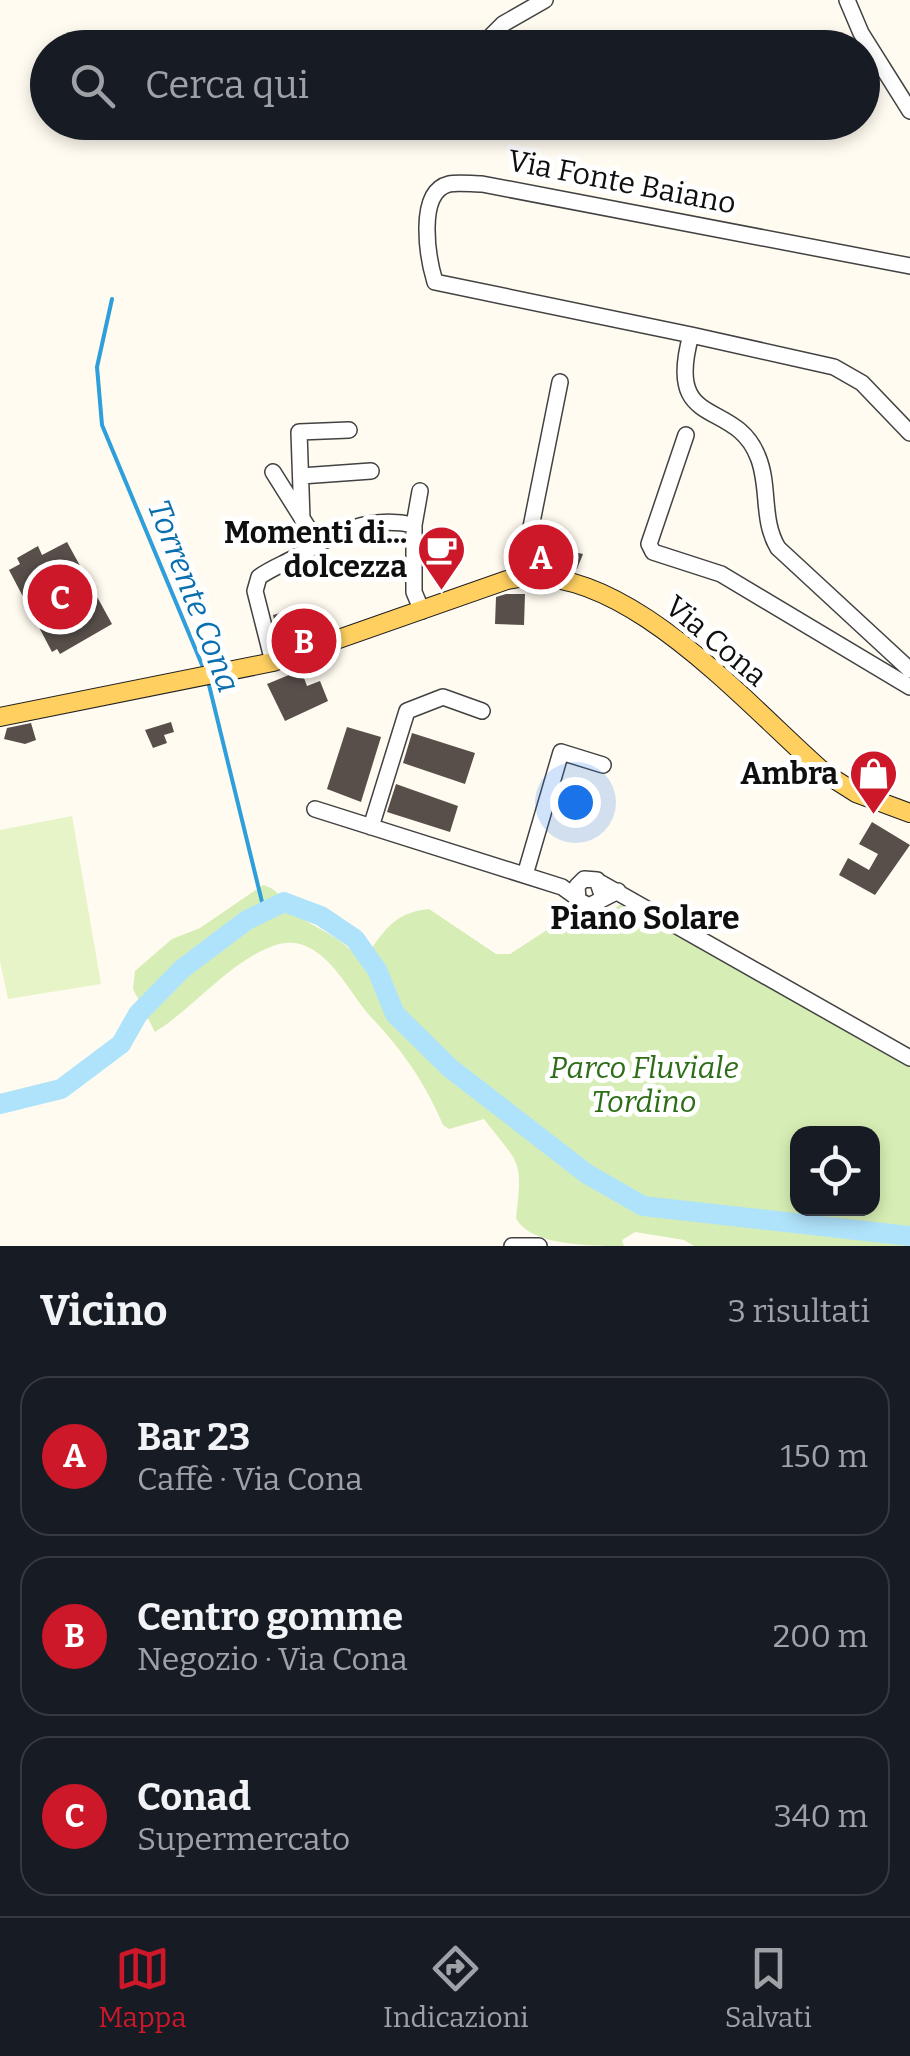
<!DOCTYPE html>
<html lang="it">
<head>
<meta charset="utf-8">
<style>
  body { margin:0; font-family:Bitter,serif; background:#242831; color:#f1f3f6 }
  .controls { position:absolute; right:30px; bottom:30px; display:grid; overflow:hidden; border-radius:20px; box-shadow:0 5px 15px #0003 }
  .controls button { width:90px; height:90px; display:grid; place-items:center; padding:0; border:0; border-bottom:2px solid #363941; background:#171b24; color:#f1f3f6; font:50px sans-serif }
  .you { position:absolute; left:575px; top:802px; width:35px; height:35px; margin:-25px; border:8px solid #fff; border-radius:50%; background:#1a73e8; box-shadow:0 0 0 15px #1a73e833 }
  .badge { display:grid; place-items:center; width:65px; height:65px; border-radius:50%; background:#cd182a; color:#fff; font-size:32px; font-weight:700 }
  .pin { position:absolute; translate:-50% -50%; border:5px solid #fff; box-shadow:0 2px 10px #0006 }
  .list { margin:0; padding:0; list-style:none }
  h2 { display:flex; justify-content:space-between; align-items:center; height:130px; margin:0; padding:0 40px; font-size:42px }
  h2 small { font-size:32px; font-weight:400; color:#9ea1a6 }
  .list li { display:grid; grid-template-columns:65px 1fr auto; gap:30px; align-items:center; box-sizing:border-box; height:160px; margin:0 20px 20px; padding:0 20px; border:2px solid #363941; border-radius:30px }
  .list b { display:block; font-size:38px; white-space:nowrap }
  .list p { margin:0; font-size:32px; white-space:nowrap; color:#9ea1a6 }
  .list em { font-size:32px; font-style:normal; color:#9ea1a6 }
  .icon { flex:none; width:55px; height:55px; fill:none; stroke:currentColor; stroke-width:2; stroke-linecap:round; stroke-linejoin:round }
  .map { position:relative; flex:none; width:910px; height:1246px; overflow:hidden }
  .search { position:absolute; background:#171b24; box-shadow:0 5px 15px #0003; left:30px; right:30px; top:30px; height:110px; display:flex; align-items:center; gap:25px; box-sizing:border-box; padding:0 35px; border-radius:55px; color:#9ea1a6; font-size:38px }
  .sheet { height:670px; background:#171b24 }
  nav { display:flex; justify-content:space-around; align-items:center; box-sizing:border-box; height:140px; border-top:2px solid #363941; background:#171b24; font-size:28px; color:#9ea1a6 }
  nav a { display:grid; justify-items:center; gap:5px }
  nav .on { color:#cd182a }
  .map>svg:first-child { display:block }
</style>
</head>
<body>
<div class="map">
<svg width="910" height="1246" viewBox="0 0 910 1246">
  <rect width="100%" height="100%" fill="#fffbf0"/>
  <path fill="#d6eeb5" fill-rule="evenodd" d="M263,885C278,889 281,899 291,910C303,922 333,933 351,950L372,948C388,925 399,912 429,909L496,954H510L547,930H592L594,922L621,904L910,1065V1246H694L684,1240L635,1232L622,1240L624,1246C592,1246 530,1246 516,1218C523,1157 520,1166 484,1119L449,1129L443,1125C425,1082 402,1050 371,1017C347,991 321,928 273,946C229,962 195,1007 155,1032L133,989L135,971L172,939L200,928ZM798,1134H872V1208H798Z"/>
  <path fill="#e7f4c8" d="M72,816L101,984L8,999L0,961V830Z"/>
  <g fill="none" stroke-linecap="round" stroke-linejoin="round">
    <path stroke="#2e9fdb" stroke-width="4" d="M112,299L97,367L102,425L205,672
      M208,681L264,910"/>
    <path stroke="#afe3fc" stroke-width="20" d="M0,1104L61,1089L121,1044L138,1014L182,969L247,920L284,902L321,916L355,939L377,970L395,1014L450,1068L587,1174L643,1206L910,1236"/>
  </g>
  <path fill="#584f4a" d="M67,542L112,624L60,654L57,649L52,652L9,570L20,564L17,558L38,546L42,555Z
    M539,544L583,554L577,569L536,559Z
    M506,594H525L524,625L495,624L496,597Z
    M299,608L306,637L280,645L273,615Z
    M301,670L307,686L320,681L328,701L285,721L267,684Z
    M171,722L174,732L164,735L167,743L153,748L145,730Z
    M31,723L36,740L25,744L4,739L7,728Z
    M347,727L381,737L361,802L327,789Z
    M412,733L475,753L465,784L403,763Z
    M396,784L458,806L450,832L387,812Z
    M872,822L910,845L875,895L839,875L848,858L869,870L878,854L859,844Z"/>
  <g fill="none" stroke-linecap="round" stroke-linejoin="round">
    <defs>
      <path id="minor" d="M847,0L861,33L910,111
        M479,48L503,24L545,0
        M691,335L435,282C428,259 416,192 449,184C458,182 472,184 482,184L910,266
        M910,433L862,383L834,367L691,335C664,432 735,397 758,457C770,486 761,520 778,548L910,670
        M686,435L649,544L653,552L721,574L910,687
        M273,472L317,542
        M301,476L371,471
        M302,519L299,432L349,430
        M414,525L420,491
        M521,577L560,382
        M273,662L255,591L259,577C270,569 283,564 294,558C335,534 365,515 414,525V592L422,611
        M315,809L562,887L576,897
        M371,827L407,711L443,697L482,711
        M525,875L561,752L603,765
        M601,883L910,1058
        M603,898L597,880L584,879L577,886L578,900L589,906L618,891
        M512,1246H539"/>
      <path id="major" d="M0,717L273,662L507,580C619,553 749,708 826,774L856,793L910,813"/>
    </defs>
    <use href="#minor" stroke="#424242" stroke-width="18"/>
    <use href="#major" stroke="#202020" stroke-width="20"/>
    <use href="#minor" stroke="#fff" stroke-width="15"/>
    <use href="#major" stroke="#ffd060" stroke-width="18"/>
  </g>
  <defs>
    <symbol id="cafe-pin" viewBox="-11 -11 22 30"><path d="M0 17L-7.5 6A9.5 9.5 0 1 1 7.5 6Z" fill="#cd182a" stroke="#fff"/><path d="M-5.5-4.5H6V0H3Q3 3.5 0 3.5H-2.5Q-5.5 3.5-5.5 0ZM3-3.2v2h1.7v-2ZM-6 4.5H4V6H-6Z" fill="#fff"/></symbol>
    <symbol id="shop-pin" viewBox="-11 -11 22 30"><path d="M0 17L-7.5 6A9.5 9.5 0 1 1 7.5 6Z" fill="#cd182a" stroke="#fff"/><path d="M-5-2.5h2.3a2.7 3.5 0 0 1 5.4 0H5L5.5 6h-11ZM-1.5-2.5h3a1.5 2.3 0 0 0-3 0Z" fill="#fff"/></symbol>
  </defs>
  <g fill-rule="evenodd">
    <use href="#cafe-pin" x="414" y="522" width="55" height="75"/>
    <use href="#shop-pin" x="846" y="746" width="55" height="75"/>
  </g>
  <g text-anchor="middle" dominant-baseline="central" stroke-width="10" stroke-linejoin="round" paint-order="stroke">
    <g font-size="30" fill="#0f0f0f" stroke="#fff">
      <text transform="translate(622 182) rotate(11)">Via Fonte Baiano</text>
      <text transform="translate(716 641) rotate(40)">Via Cona</text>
    </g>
    <g font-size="30" font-weight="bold" fill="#0f0f0f" stroke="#fff" text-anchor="end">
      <text x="407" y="533">Momenti di...<tspan x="407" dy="34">dolcezza</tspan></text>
      <text x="838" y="774">Ambra</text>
    </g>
    <g font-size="30" font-style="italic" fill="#2e6d18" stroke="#fff">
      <text x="644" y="1068">Parco Fluviale<tspan x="644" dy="34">Tordino</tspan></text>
    </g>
    <g font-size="32" font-style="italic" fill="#0a6fae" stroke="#fff">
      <text transform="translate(194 596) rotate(69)">Torrente Cona</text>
    </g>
    <g font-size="32" font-weight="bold" fill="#0f0f0f" stroke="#fff">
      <text x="645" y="918">Piano Solare</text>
    </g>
  </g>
</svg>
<div class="controls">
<button><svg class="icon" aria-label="locate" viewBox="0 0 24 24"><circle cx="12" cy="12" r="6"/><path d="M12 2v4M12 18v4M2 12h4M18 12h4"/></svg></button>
</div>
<div class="you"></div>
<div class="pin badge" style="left:541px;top:557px">A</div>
<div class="pin badge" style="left:304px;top:641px">B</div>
<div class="pin badge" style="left:60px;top:597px">C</div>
<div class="search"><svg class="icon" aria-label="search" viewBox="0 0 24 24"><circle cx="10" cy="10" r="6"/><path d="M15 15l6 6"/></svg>Cerca qui</div>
</div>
<section class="sheet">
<h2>Vicino<small>3 risultati</small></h2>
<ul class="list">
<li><span class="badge">A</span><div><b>Bar 23</b><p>Caffè · Via Cona</p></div><em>150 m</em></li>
<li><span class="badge">B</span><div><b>Centro gomme</b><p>Negozio · Via Cona</p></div><em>200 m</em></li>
<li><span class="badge">C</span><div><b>Conad</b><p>Supermercato</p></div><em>340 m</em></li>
</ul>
</section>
<nav>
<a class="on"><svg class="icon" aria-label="map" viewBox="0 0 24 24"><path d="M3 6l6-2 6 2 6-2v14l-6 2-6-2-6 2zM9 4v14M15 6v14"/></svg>Mappa</a>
<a><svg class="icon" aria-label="directions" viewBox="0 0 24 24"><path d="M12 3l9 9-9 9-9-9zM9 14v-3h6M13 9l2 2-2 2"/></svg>Indicazioni</a>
<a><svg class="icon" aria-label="saved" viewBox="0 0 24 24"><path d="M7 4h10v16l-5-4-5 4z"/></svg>Salvati</a>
</nav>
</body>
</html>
